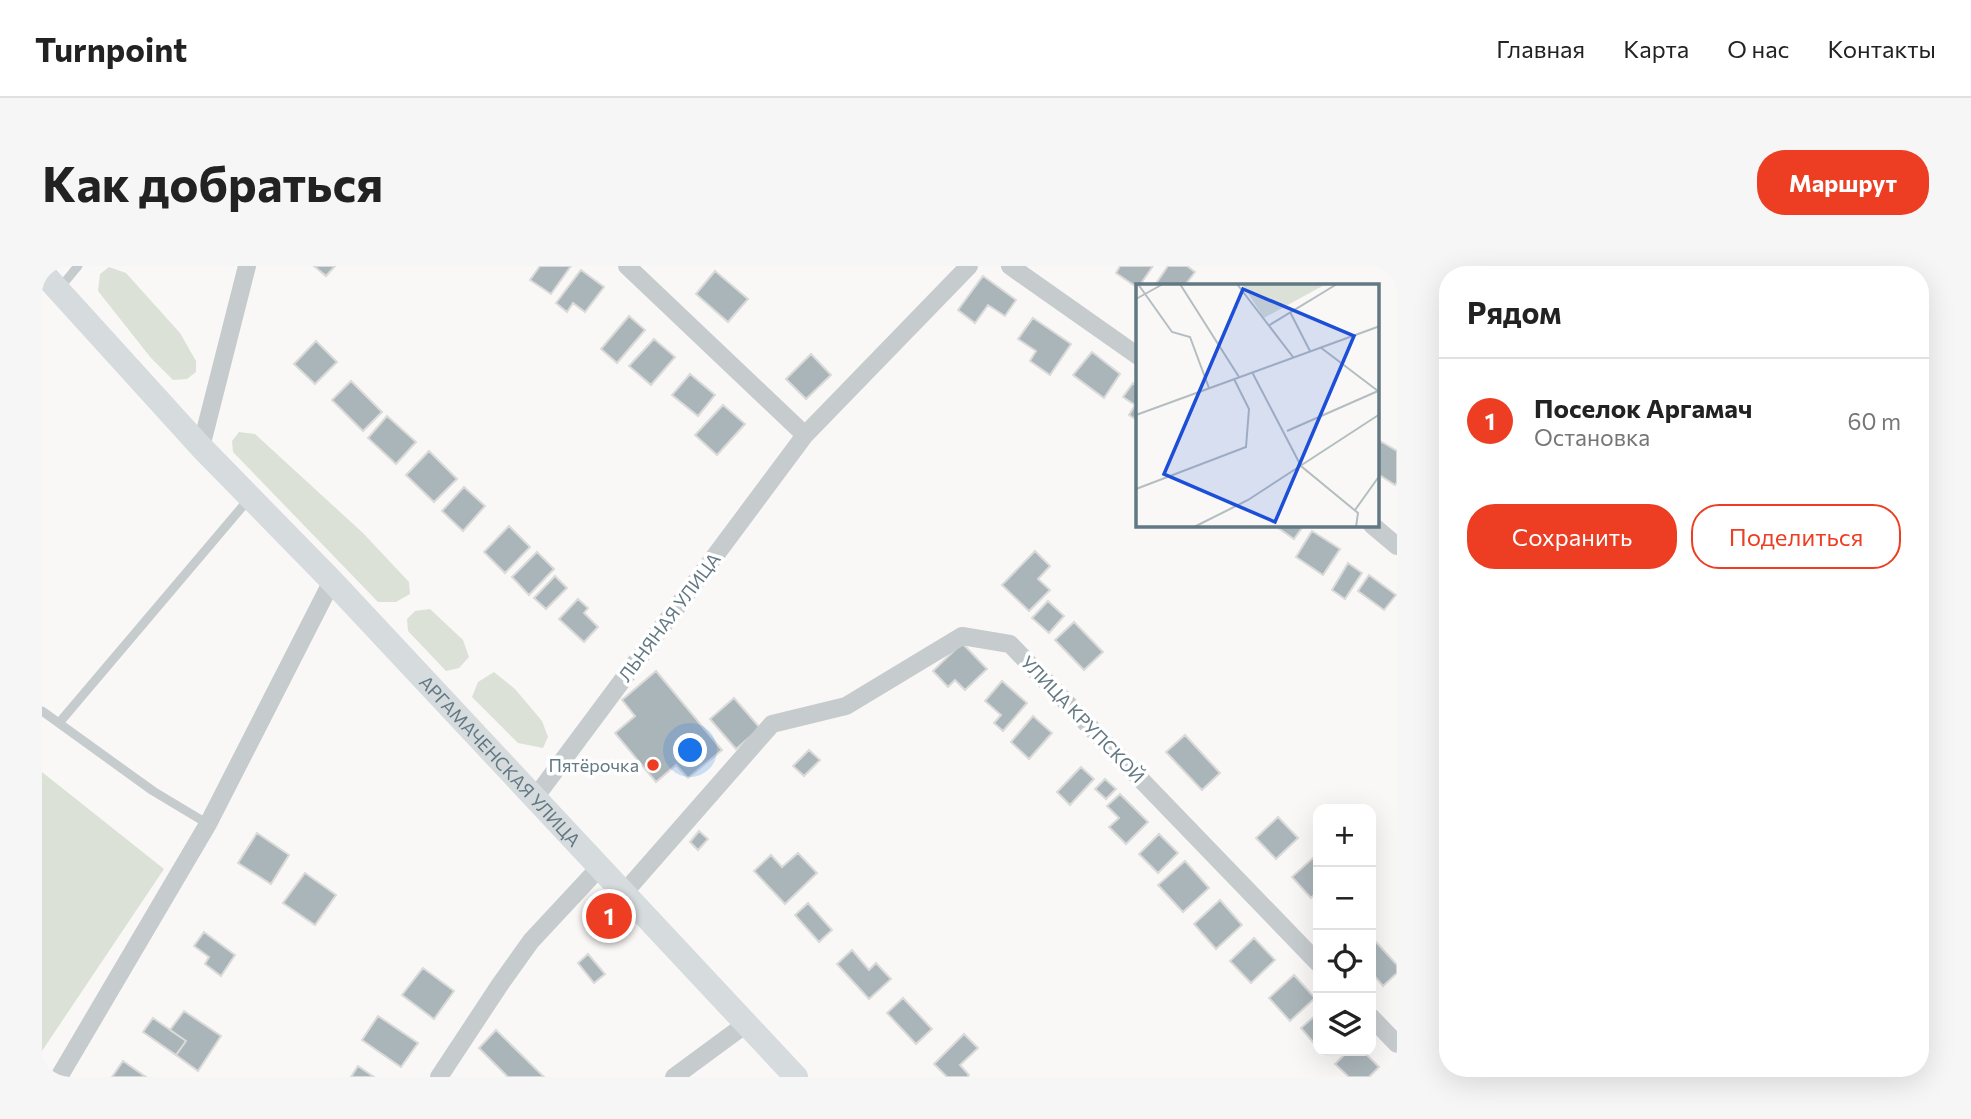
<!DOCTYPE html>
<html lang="ru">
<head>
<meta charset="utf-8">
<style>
  body { margin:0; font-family:Commissioner,sans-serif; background:#f6f6f6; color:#222 }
  .controls { position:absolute; right:21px; bottom:21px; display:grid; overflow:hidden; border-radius:14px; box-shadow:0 7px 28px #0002 }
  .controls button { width:63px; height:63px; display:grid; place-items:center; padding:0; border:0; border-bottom:2px solid #e0e0e0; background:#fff; color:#222; font:35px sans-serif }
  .you { position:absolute; left:649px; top:485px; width:24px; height:24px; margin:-18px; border:5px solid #fff; border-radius:50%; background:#1a73e8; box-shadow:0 0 0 10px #1a73e833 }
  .badge { display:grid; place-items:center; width:46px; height:46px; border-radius:50%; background:#ed3d22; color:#fff; font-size:23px; font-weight:700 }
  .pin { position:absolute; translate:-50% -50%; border:4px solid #fff; box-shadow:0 2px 7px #0006 }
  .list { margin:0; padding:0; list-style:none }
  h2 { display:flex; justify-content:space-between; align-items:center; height:91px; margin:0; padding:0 28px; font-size:30px }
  h2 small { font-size:23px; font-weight:400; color:#767676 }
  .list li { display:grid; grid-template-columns:46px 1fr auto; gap:21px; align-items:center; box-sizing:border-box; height:126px; padding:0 28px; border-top:2px solid #e0e0e0 }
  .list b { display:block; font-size:26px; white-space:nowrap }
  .list p { margin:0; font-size:23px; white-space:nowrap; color:#767676 }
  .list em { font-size:23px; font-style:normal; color:#767676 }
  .actions { display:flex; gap:14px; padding:21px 28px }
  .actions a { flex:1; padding:16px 0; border:2px solid #ed3d22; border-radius:28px; text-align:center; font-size:24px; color:#ed3d22 }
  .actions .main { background:#ed3d22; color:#fff }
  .icon { flex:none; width:38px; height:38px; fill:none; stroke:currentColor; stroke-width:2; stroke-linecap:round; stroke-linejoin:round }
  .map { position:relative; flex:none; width:1355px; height:811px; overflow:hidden; border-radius:28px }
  header { display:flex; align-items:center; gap:42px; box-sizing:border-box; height:98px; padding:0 35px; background:#fff; border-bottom:2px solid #e0e0e0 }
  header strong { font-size:33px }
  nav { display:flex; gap:38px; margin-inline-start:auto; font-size:24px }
  .intro { display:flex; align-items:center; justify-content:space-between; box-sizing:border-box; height:168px; padding:0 42px }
  h1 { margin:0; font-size:49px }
  .button { padding:18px 32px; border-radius:28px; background:#ed3d22; color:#fff; font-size:24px; font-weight:700 }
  main { display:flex; gap:42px; padding:0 42px }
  aside { flex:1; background:#fff; border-radius:28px; box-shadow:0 7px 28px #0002 }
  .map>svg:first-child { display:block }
</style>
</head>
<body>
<header>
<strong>Turnpoint</strong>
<nav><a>Главная</a><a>Карта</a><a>О нас</a><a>Контакты</a></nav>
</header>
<div class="intro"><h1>Как добраться</h1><a class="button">Маршрут</a></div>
<main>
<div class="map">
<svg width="1355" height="811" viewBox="0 0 1355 811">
  <rect width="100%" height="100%" fill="#f9f8f6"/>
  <path fill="#dbe1d7" d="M67,1L84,7L138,67L154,95V106L145,113L131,114L109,92L56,25L58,8Z
    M197,166L213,168L321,267L367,316L368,328L354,336H336L191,186L190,175Z
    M388,343L421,374L427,391L417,402L404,405L366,365L365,353L373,345Z
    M452,406L473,423L500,455L506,471L501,482L476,477L430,431L436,416Z
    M0,506L122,603L0,785Z"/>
  <path fill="#aab5ba" stroke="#dadad8" stroke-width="2" d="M272,0H293L284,10Z
    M498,0H529L509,28L488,14Z
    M1078,0H1111L1098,19H1096V22L1074,7Z
    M1126,0H1145L1153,6L1144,18L1146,19H1113Z
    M539,4L562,21L543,46L531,37L525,46L514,37Z
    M673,5L706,33L686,56L654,28Z
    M941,10L974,34L963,50L946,39L933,57L916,44Z
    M587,50L603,64L575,97L559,83Z
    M991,52L1029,78L1008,109L988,95L994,85L976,73Z
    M612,73L633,91L609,119L587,100Z
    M274,75L295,96L273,118L252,98Z
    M1050,86L1078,108L1062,132L1031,109Z
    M769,88L789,109L764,133L744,113Z
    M648,108L673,129L656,150L630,129Z
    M309,115L340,146L321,165L290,134Z
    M1091,117L1096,121V155L1087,149L1093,139L1081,131Z
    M681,139L703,158L675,189L653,169Z
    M345,150L374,176L354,198L326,172Z
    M1338,175L1355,185V216L1353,219L1336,208V179Z
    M387,185L415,213L392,236L364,209Z
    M422,221L443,240L421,265L400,245Z
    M1232,259H1262L1252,273Z
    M467,260L488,281L463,307L442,286Z
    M1270,265L1298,283L1281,309L1254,291Z
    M993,285L1008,300L996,313L1008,324L987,345L960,319Z
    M495,286L512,303L487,329L470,311Z
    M1306,297L1320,307L1303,333L1290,324Z
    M1327,309L1354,329L1342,344L1316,325Z
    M513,310L525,322L504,343L492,332Z
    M536,333L546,342L542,347L556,361L542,376L517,353Z
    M1006,335L1022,350L1007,367L990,352Z
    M1032,356L1061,386L1042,404L1013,374Z
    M920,377L945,403L923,424L913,414L906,421L891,405Z
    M614,405L680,484L646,512L634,499L614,516L573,467L593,450L580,434Z
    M960,415L985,437L961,465L952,457L959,449L943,435Z
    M692,432L718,462L694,483L668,453Z
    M991,450L1010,467L987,493L969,476Z
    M1143,469L1178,507L1160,524L1124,486Z
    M767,484L778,494L762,510L751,500Z
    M1039,501L1052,513L1028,539L1015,526Z
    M1063,513L1074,523L1064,533L1053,523Z
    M1078,528L1106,556L1084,578L1067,561L1077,552L1065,540Z
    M1236,551L1256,572L1234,593L1214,572Z
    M657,565L666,573L656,584L648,576Z
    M215,567L247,589L229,618L196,597Z
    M1117,568L1136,587L1116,607L1097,588Z
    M756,587L775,607L743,638L712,605L729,589L740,601Z
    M1272,591L1276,596V625L1269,632L1250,611Z
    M1143,595L1167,622L1141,646L1116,619Z
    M263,607L294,629L273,659L241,637Z
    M1178,634L1200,659L1174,683L1152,658Z
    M766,637L790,664L777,676L753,649Z
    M162,666L193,689L179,710L163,698L167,691L152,680Z
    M1212,672L1233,694L1209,717L1188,695Z
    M1334,676L1355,699V707L1341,720L1329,706V681Z
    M810,684L827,704L834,697L849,713L827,733L795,698Z
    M546,688L563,708L552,717L536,697Z
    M381,702L412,725L392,753L360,729Z
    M1252,709L1273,732L1248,755L1227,732Z
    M861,732L890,763L874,778L845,747Z
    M142,745L179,770L156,805L134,789L144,775L128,764Z
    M1276,747V782L1259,762Z
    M336,750L376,777L359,801L320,774Z
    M111,752L144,775L134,789L101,766Z
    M454,764L502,811H466L437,782Z
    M922,768L936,782L918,799L927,809L925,811H905L892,798Z
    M1306,785H1321L1337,801L1327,811H1307L1293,798Z
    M81,795L104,811H70Z
    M316,800L332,811H309Z"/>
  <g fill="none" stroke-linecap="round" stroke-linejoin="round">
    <path stroke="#c6cbce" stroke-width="9" d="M17,23L36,0
      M0,445L111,525L166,558
      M17,457L206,234"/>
    <path stroke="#c6cbce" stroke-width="18" d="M585,0L763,169
      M968,0L1096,90
      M159,181L205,0
      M1330,259L1355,280
      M492,533L763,169L927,0
      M581,628L730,458L804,440L920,370L968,378L1276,697
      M1329,751L1355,778
      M17,811L166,558L290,315
      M397,811L457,720L489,675L557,602
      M632,811L704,758"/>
    <path stroke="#d6dbde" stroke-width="24" id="s1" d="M0,6L159,181L290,315L754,811"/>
  </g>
  <circle fill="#ed3d22" stroke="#fff" stroke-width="2.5" cx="611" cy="499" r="7"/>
  <g text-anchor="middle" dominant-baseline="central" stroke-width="7" stroke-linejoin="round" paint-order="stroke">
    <g font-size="18" fill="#627883" stroke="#fff">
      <text transform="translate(627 351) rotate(-53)">ЛЬНЯНАЯ УЛИЦА</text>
      <text transform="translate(1041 453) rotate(46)">УЛИЦА КРУПСКОЙ</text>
      <text stroke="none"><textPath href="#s1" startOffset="670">АРГАМАЧЕНСКАЯ УЛИЦА</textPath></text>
    </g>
    <g font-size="18" fill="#627883" stroke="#fff" text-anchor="end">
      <text x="597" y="499">Пятёрочка</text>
    </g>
  </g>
  <g transform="translate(1094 18)">
    <rect width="243" height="243" fill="#f9f8f6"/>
    <path d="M106,0H190L128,34Z" fill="#dbe1d7"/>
    <path fill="none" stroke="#b4bdc1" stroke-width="2" d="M2,0L36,48L54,53L73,104M44,0L103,93M101,0L157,73M0,15L27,0M154,28L174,67M132,42L201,0M184,63L242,107M116,88L165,182L222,229L220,243M0,131L244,42M151,147L242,107M0,205L110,163L113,125L98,95M219,226L244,191M58,243L112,216L244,130"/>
    <path fill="#1d4ed8" fill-opacity="0.15" stroke="#1d4ed8" stroke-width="3.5" d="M107,5L218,52L139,238L28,190Z"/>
    <rect width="243" height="243" fill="none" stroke="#627883" stroke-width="3.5"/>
  </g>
</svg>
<div class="controls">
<button>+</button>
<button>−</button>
<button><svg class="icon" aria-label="locate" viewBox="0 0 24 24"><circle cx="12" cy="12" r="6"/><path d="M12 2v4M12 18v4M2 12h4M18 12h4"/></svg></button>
<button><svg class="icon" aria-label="layers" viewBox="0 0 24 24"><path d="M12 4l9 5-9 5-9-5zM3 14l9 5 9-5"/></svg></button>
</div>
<div class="you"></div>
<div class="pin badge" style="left:567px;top:650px">1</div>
</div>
<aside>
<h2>Рядом<small></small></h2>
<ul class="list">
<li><span class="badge">1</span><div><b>Поселок Аргамач</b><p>Остановка</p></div><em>60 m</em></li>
</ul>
<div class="actions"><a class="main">Сохранить</a><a>Поделиться</a></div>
</aside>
</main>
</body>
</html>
